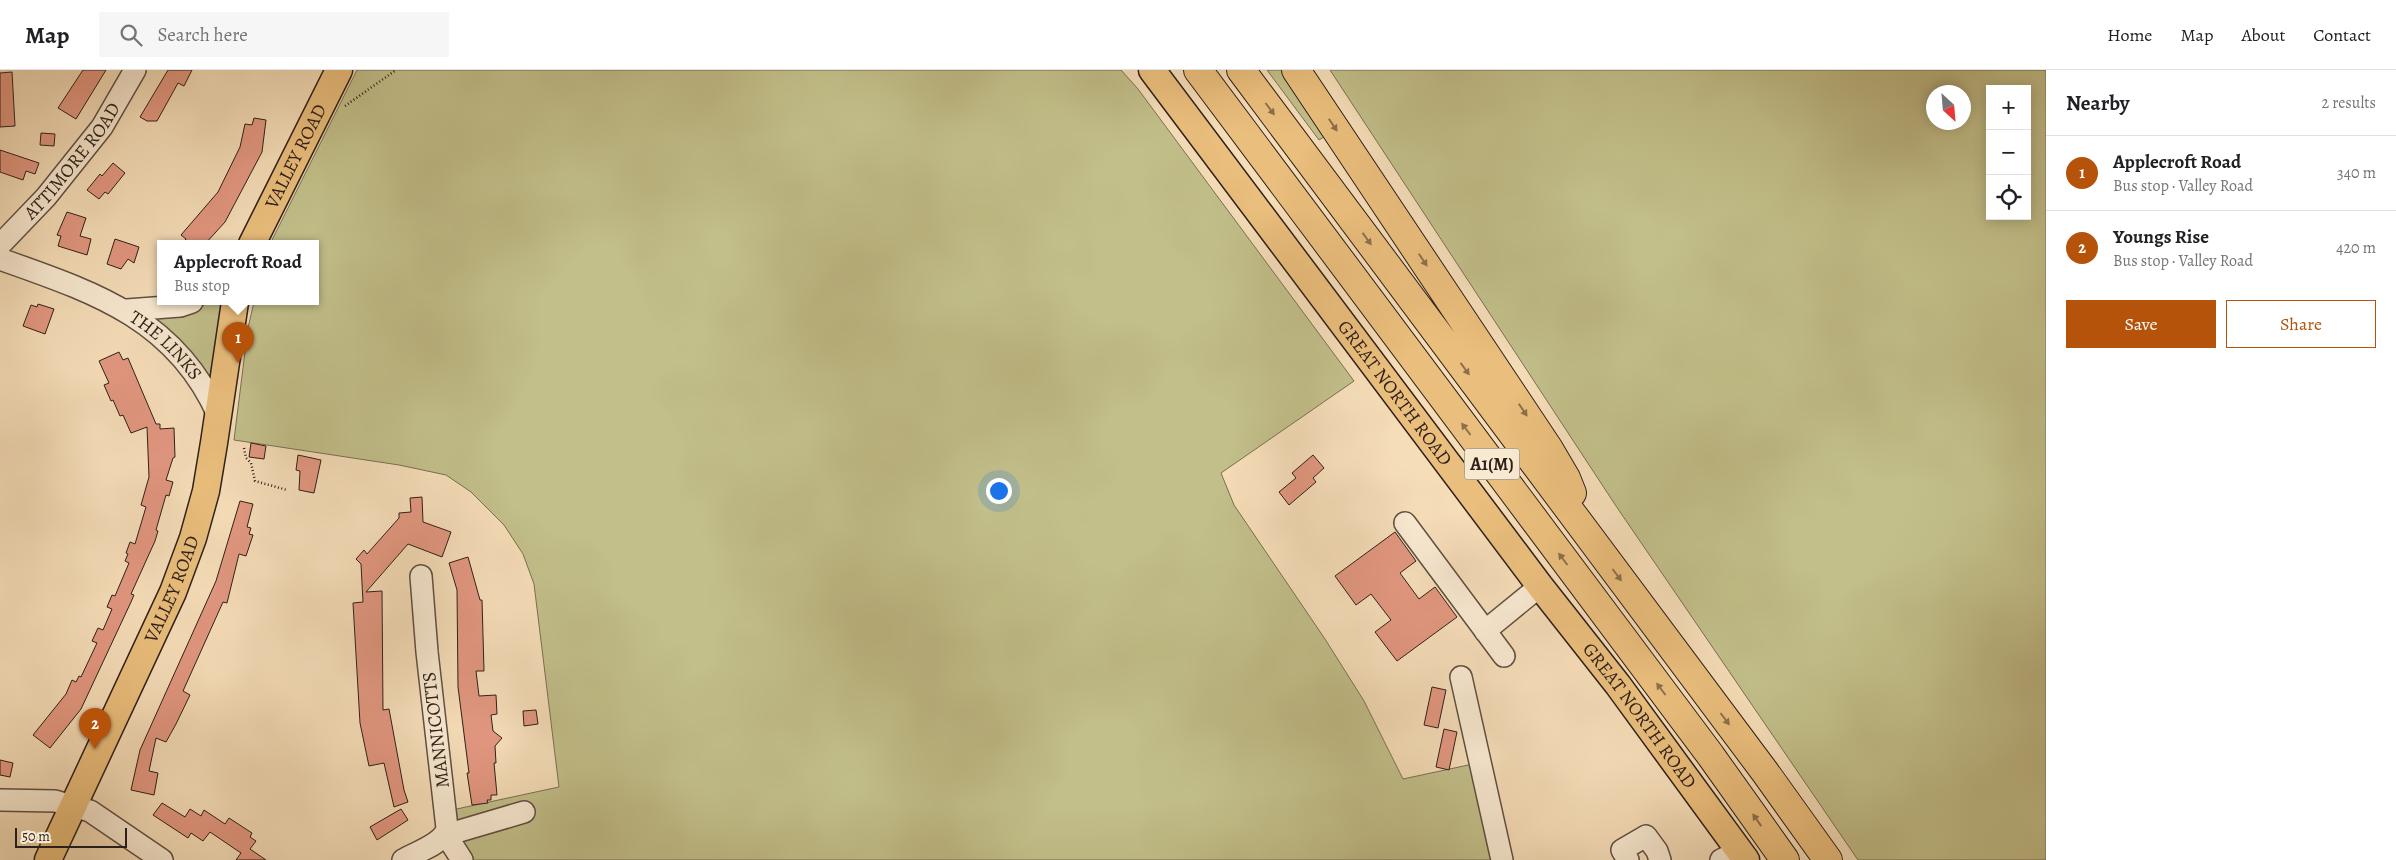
<!DOCTYPE html>
<html lang="en">
<head>
<meta charset="utf-8">
<style>
  body { margin:0; font-family:Alegreya,serif; background:#f6f6f6; color:#202124 }
  .controls { position:absolute; right:15px; top:15px; display:grid; overflow:hidden; border-radius:0px; box-shadow:0 2px 12px #0003 }
  .controls button { width:45px; height:45px; display:grid; place-items:center; padding:0; border:0; border-bottom:1px solid #e0e0e0; background:#fff; color:#202124; font:25px sans-serif }
  .compass { position:absolute; left:1926px; top:15px; width:45px; height:45px; border-radius:50%; background:#fff; box-shadow:0 2px 12px #0003; rotate:154deg }
  .scale { position:absolute; left:15px; bottom:12px; width:112px; box-sizing:border-box; padding-left:5px; border:2px solid #2e201a; border-top:0; font-size:14px; line-height:18px; white-space:nowrap; color:#2e201a; -webkit-text-stroke:4px #f8e9d1; paint-order:stroke }
  .you { position:absolute; left:998px; top:420px; width:18px; height:18px; margin:-12px; border:4px solid #fff; border-radius:50%; background:#1a73e8; box-shadow:0 0 0 8px #1a73e833 }
  .badge { display:grid; place-items:center; width:32px; height:32px; border-radius:50%; background:#b45309; color:#fff; font-size:16px; font-weight:700 }
  .pin { position:absolute; translate:-50% -41px; filter:drop-shadow(0 1px 2px #0008) }
  .pin::after { content:''; position:absolute; top:26px; width:18px; height:15px; background:inherit; clip-path:polygon(0 0,100% 0,50% 100%) }
  .popup { position:absolute; left:157px; top:170px; width:162px; height:65px; box-sizing:border-box; display:grid; place-content:center; border-radius:0px; background:#fff; filter:drop-shadow(0 1px 4px #0005); font-size:16px; white-space:nowrap; color:#757577 }
  .popup b { font-size:19px; color:#202124 }
  .popup::after { content:''; position:absolute; left:50%; top:100%; margin-left:-10px; border:10px solid transparent; border-top-color:#fff }
  .list { margin:0; padding:0; list-style:none }
  h2 { display:flex; justify-content:space-between; align-items:center; height:65px; margin:0; padding:0 20px; font-size:21px }
  h2 small { font-size:16px; font-weight:400; color:#757577 }
  .list li { display:grid; grid-template-columns:32px 1fr auto; gap:15px; align-items:center; box-sizing:border-box; height:75px; padding:0 20px; border-top:1px solid #e0e0e0 }
  .list b { display:block; font-size:19px; white-space:nowrap }
  .list p { margin:0; font-size:16px; white-space:nowrap; color:#757577 }
  .list em { font-size:16px; font-style:normal; color:#757577 }
  .actions { display:flex; gap:10px; padding:15px 20px }
  .actions a { flex:1; padding:11px 0; border:1px solid #b45309; border-radius:0px; text-align:center; font-size:18px; color:#b45309 }
  .actions .main { background:#b45309; color:#fff }
  .icon { flex:none; width:28px; height:28px; fill:none; stroke:currentColor; stroke-width:2; stroke-linecap:round; stroke-linejoin:round }
  .map { position:relative; flex:none; width:2046px; height:790px; overflow:hidden }
  header { display:flex; align-items:center; gap:30px; box-sizing:border-box; height:70px; padding:0 25px; background:#fff; border-bottom:1px solid #e0e0e0 }
  header strong { font-size:24px }
  nav { display:flex; gap:28px; margin-inline-start:auto; font-size:18px }
  .search { width:350px; height:45px; background:#f6f6f6; display:flex; align-items:center; gap:12px; box-sizing:border-box; padding:0 18px; border-radius:0px; color:#757577; font-size:19px }
  main { display:flex }
  aside { flex:1; background:#fff }
  .map>svg:first-child { display:block }
</style>
</head>
<body>
<header>
<strong>Map</strong>
<div class="search"><svg class="icon" aria-label="search" viewBox="0 0 24 24"><circle cx="10" cy="10" r="6"/><path d="M15 15l6 6"/></svg>Search here</div>
<nav><a>Home</a><a>Map</a><a>About</a><a>Contact</a></nav>
</header>
<main>
<div class="map">
<svg width="2046" height="790" viewBox="0 0 2046 790">
  <rect width="100%" height="100%" fill="#f5ddb8"/>
  <filter id="stains"><feTurbulence type="fractalNoise" baseFrequency=".004" numOctaves="4"/><feColorMatrix values="0 0 0 0 .2 0 0 0 0 .09 0 0 0 0 .02 0 0 0 .5 -.17"/></filter>
  <radialGradient id="worn" r=".72"><stop offset=".6" stop-color="#630" stop-opacity="0"/><stop offset="1" stop-color="#630" stop-opacity=".3"/></radialGradient>
  <path fill="#c2bf8a" stroke="#787052" fill-rule="evenodd" d="M357,0H1121L1138,19L1354,311L1221,403L1234,435L1325,569L1364,631L1403,709L1473,694L1501,790H457L452,740L559,717L534,514L523,484L504,455L471,422L446,405L399,395L234,370L248,258L254,232H316V174H270Z
    M1267,0H1285L1329,64L1319,70Z
    M1330,0H2046V790H1858L1616,436ZM1990,19H2027V146H1990ZM1934,22H1964V52H1934Z
    M210,232H226L213,312L152,251L154,245L190,242Z"/>
  <path fill="#e29780" stroke="#2e201a" d="M83,0H106L76,49L58,38Z
    M168,0H192L184,16L178,13L157,51H147L140,47Z
    M12,2L15,56L0,57V3Z
    M254,48L266,50L262,82L225,152L205,174H182L186,169L181,165L218,122L240,77L245,54L252,55Z
    M41,63L55,64L54,76L40,75Z
    M0,80L39,93L35,104L26,101L23,110L0,102Z
    M113,93L125,103L108,124L105,122L99,129L87,120L100,104L102,106Z
    M67,142L86,148L80,166L91,169L87,185L58,176L61,166L57,165Z
    M115,169L139,177L134,193L128,189L121,199L107,194Z
    M38,234L54,239L45,264L23,256L31,235L37,237Z
    M119,282L123,290L128,288L156,354H160V359L174,358L175,387L173,388L166,410L173,412L169,426L166,425L156,460L158,461L155,471L131,524L134,525L131,532L81,639L50,678L33,665L66,624L72,610L76,612L79,606L81,607L97,573L92,571L98,558L103,560L112,539L107,537L112,525L115,526L129,493L125,491L128,484L126,483L130,472L135,474L146,437L141,435L149,407L147,357L131,363L123,345L120,346L113,330L111,331L104,315L109,313L99,291Z
    M251,373L266,376L264,389L249,387Z
    M298,385L321,390L314,423L299,420L300,401L296,400Z
    M1313,385L1324,398L1313,408L1316,412L1289,435L1279,422L1296,408L1292,403Z
    M422,427L423,452L451,462L442,487L408,474L366,522L382,521L383,640L389,639L404,720L408,732L394,737L384,693L369,696L360,653L353,533L363,532L361,494L356,489L364,480L367,484L399,448V443L411,442L410,428Z
    M240,431L253,434L247,457L251,458L249,464L253,465L246,486L239,484L227,533L223,532L183,621L190,625L176,654L166,672L156,668L149,701L158,703L154,725L131,720L140,680L216,511Z
    M1395,462L1416,491L1400,503L1419,529L1435,517L1457,547L1397,591L1375,562L1391,550L1371,524L1356,535L1335,506Z
    M468,487L480,530H482L484,601H476L479,626L496,625L497,644L491,645L493,661L502,668L495,676L496,693H494L497,725H491V730H487L488,733L472,735L467,703H469L458,617L457,520L449,493Z
    M1432,617L1446,620L1438,658L1424,655Z
    M536,640L538,654L524,656L523,641Z
    M1444,659L1457,662L1449,700L1436,697Z
    M0,690L13,693L10,707L0,705Z
    M162,733L185,747L190,739L201,746L204,740L225,754L229,748L252,763L250,767L256,771L250,779L266,790H236L241,783L210,762L203,771L191,763L188,768L153,745Z
    M401,739L408,750L377,770L370,757Z"/>
  <g fill="none" stroke-linecap="round" stroke-linejoin="round">
    <defs>
      <g id="minor">
        <path id="s1" d="M0,175L46,127L102,57L135,0"/>
        <path id="s2" d="M0,189C93,222 175,248 218,345"/>
        <path d="M127,240L180,236L192,232"/>
        <path d="M1405,453L1504,586"/>
        <path d="M1485,561L1540,516"/>
        <path d="M1461,607L1502,790"/>
        <path d="M0,730L55,731L90,741L162,790"/>
        <path d="M403,790C416,782 444,774 447,758L427,582L421,506"/>
        <path d="M462,790L446,765L524,742"/>
        <path d="M1628,790L1622,780L1646,766L1657,781L1660,790"/>
        <path d="M1721,790L1739,781"/>
      </g>
      <g id="major">
        <path id="s3" d="M1152,0L1540,516L1618,615L1746,790"/>
        <path id="s4" d="M252,174L339,0"/>
        <path id="s5" d="M48,790L173,522L193,468L206,421L214,373L235,232"/>
      </g>
      <path id="highway" d="M1198,0L1711,686L1785,790
        M1241,0L1765,702L1828,790
        M1296,0L1549,379L1566,408L1572,423"/>
    </defs>
    <use href="#minor" stroke="#604f42" stroke-width="24"/>
    <use href="#major" stroke="#2e201a" stroke-width="29"/>
    <use href="#highway" stroke="#2e201a" stroke-width="30"/>
    <path stroke="#2e201a" stroke-width="2.5" stroke-dasharray="1 2.5" stroke-linecap="butt" d="M345,36L396,0
      M244,378L246,388L251,393L255,411L287,420"/>
    <use href="#minor" stroke="#f8e9d1" stroke-width="21"/>
    <use href="#major" stroke="#eabe7c" stroke-width="26"/>
    <use href="#highway" stroke="#eabe7c" stroke-width="28"/>
  </g>
  <defs><path id="oneway-solid" d="M-6-.8H1V-3.2L6.5 0L1 3.2V.8H-6Z" transform="scale(1.25)"/></defs>
  <g fill="#8c6f4b">
    <use href="#oneway-solid" transform="translate(1270 39) rotate(53)"/>
    <use href="#oneway-solid" transform="translate(1333 55) rotate(56)"/>
    <use href="#oneway-solid" transform="translate(1367 169) rotate(54)"/>
    <use href="#oneway-solid" transform="translate(1423 190) rotate(56)"/>
    <use href="#oneway-solid" transform="translate(1465 299) rotate(54)"/>
    <use href="#oneway-solid" transform="translate(1523 340) rotate(56)"/>
    <use href="#oneway-solid" transform="translate(1466 359) rotate(-127)"/>
    <use href="#oneway-solid" transform="translate(1563 489) rotate(-127)"/>
    <use href="#oneway-solid" transform="translate(1617 505) rotate(53)"/>
    <use href="#oneway-solid" transform="translate(1661 619) rotate(-127)"/>
    <use href="#oneway-solid" transform="translate(1725 649) rotate(53)"/>
    <use href="#oneway-solid" transform="translate(1757 750) rotate(-125)"/>
  </g>
  <g text-anchor="middle" dominant-baseline="central" stroke-width="4" stroke-linejoin="round" paint-order="stroke">
    <rect fill="#f8e9d1" stroke="#6b5c51" stroke-width="1" x="1464.5" y="378.5" width="55" height="31" rx="4"/>
    <g font-size="18" font-weight="bold" fill="#2e201a">
      <text x="1492" y="394">A1(M)</text>
    </g>
    <g font-size="19" fill="#2e201a" stroke="#f8e9d1">
      <text stroke="none"><textPath href="#s4" startOffset="98">VALLEY ROAD</textPath></text>
      <text stroke="none"><textPath href="#s1" startOffset="111">ATTIMORE ROAD</textPath></text>
      <text stroke="none"><textPath href="#s2" startOffset="189">THE LINKS</textPath></text>
      <text stroke="none"><textPath href="#s3" startOffset="404">GREAT NORTH ROAD</textPath></text>
      <text stroke="none"><textPath href="#s5" startOffset="298">VALLEY ROAD</textPath></text>
      <text stroke="none"><textPath href="#s3" startOffset="809">GREAT NORTH ROAD</textPath></text>
      <text transform="translate(436 660) rotate(-97)">MANNICOTTS</text>
    </g>
  </g>
  <rect width="100%" height="100%" filter="url(#stains)"/>
  <rect width="100%" height="100%" fill="url(#worn)"/>
</svg>
<div class="controls">
<button>+</button>
<button>−</button>
<button><svg class="icon" aria-label="locate" viewBox="0 0 24 24"><circle cx="12" cy="12" r="6"/><path d="M12 2v4M12 18v4M2 12h4M18 12h4"/></svg></button>
</div>
<svg class="compass" viewBox="-18 -18 36 36"><path d="M0-13l5 13h-10z" fill="#e53935"/><path d="M0 13l5-13h-10z" fill="#757577"/></svg>
<div class="scale">50 m</div>
<div class="you"></div>
<div class="pin badge" style="left:238px;top:293px">1</div>
<div class="popup"><b>Applecroft Road</b>Bus stop</div>
<div class="pin badge" style="left:95px;top:679px">2</div>
</div>
<aside>
<h2>Nearby<small>2 results</small></h2>
<ul class="list">
<li><span class="badge">1</span><div><b>Applecroft Road</b><p>Bus stop · Valley Road</p></div><em>340 m</em></li>
<li><span class="badge">2</span><div><b>Youngs Rise</b><p>Bus stop · Valley Road</p></div><em>420 m</em></li>
</ul>
<div class="actions"><a class="main">Save</a><a>Share</a></div>
</aside>
</main>
</body>
</html>
